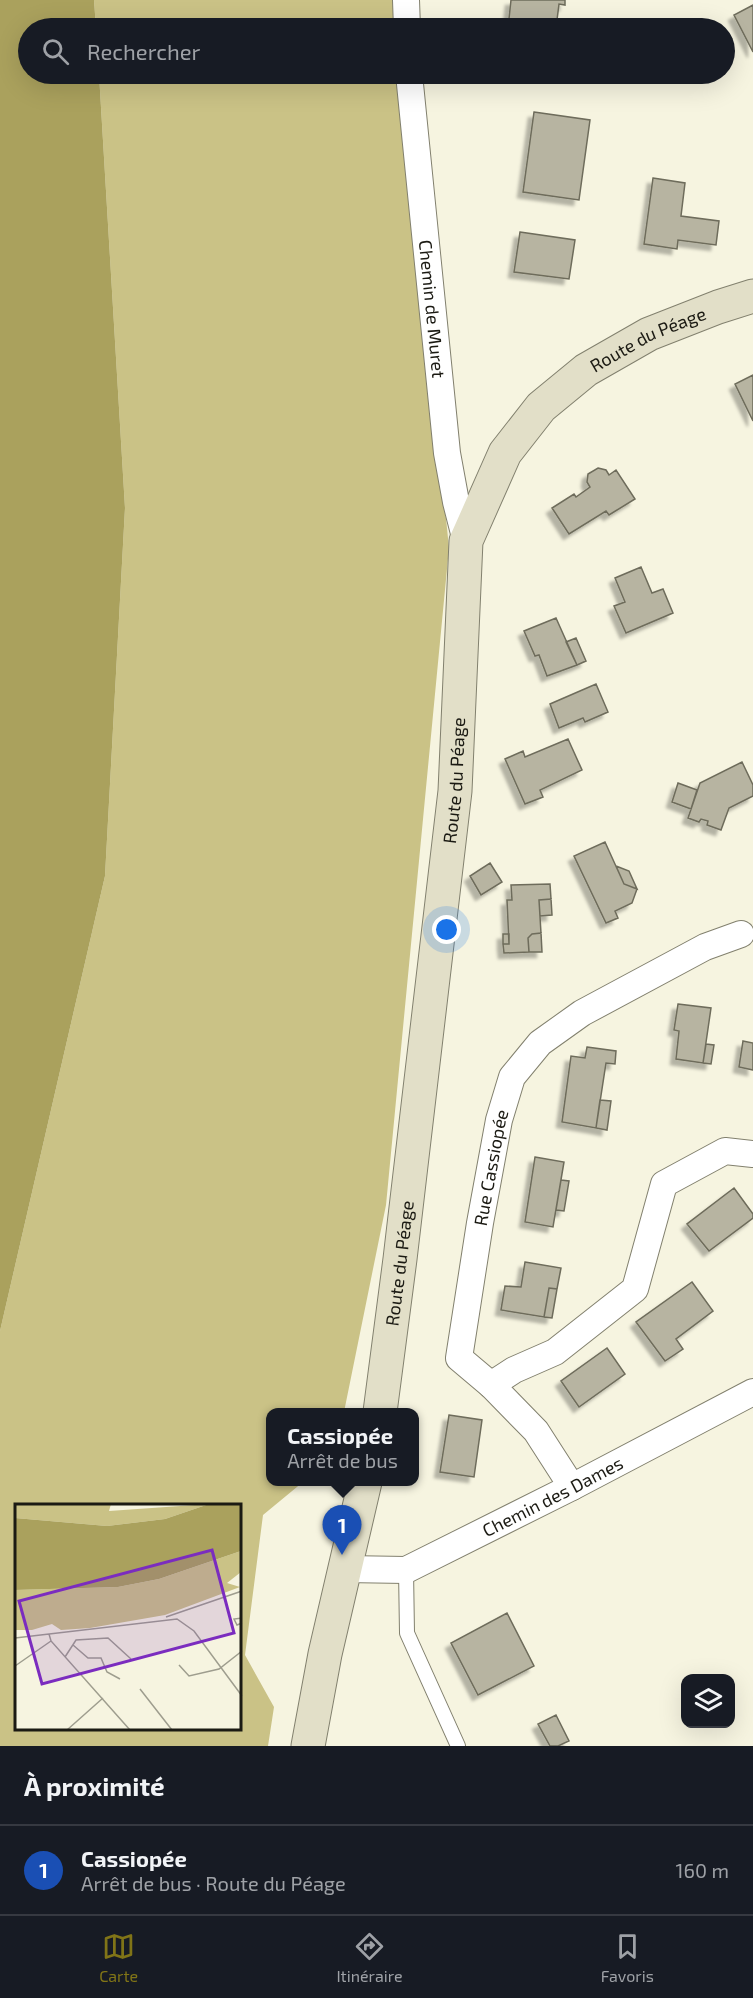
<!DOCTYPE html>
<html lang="fr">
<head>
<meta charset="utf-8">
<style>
  body { margin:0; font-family:"Exo 2",sans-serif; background:#242831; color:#f1f3f6 }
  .controls { position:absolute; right:18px; bottom:18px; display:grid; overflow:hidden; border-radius:12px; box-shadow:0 6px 24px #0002 }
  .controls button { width:54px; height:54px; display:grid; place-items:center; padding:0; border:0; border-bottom:2px solid #363941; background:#171b24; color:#f1f3f6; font:30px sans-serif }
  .you { position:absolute; left:447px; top:930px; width:21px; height:21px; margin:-15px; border:4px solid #fff; border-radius:50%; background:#1a73e8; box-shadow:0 0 0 9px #1a73e833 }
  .badge { display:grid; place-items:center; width:39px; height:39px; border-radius:50%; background:#807417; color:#fff; font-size:20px; font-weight:700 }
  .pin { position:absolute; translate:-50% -50px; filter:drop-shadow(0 2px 3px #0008) }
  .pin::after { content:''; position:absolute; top:32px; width:21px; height:18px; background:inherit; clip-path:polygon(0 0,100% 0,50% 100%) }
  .popup { position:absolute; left:266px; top:1408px; width:153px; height:78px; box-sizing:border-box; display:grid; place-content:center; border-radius:12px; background:#171b24; filter:drop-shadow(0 2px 4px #0005); font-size:20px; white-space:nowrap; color:#9ea1a6 }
  .popup b { font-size:22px; color:#f1f3f6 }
  .popup::after { content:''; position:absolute; left:50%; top:100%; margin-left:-12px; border:12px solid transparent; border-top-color:#171b24 }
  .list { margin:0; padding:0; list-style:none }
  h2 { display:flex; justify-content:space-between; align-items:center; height:78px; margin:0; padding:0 24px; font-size:26px }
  h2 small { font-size:20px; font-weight:400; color:#9ea1a6 }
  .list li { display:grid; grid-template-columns:39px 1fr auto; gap:18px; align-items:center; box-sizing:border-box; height:90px; padding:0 24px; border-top:2px solid #363941 }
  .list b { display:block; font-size:22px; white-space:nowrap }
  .list p { margin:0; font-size:20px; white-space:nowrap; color:#9ea1a6 }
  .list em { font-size:20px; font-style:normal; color:#9ea1a6 }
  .icon { flex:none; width:33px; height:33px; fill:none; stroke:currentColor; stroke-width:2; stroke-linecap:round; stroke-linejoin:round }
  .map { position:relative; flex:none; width:753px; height:1746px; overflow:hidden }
  .search { position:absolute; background:#171b24; box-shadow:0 6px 24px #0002; left:18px; right:18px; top:18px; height:66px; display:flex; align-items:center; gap:15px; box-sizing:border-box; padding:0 21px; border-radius:33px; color:#9ea1a6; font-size:22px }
  .sheet { height:168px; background:#171b24 }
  nav { display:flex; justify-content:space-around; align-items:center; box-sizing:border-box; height:84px; border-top:2px solid #363941; background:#171b24; font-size:16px; color:#9ea1a6 }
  nav a { display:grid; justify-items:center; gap:3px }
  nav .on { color:#807417 }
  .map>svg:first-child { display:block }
</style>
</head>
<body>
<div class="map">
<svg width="753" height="1746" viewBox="0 0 753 1746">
  <defs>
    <filter id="shadow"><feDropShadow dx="-5.5" dy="5.5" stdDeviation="1.5" flood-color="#0004"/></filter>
  </defs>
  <rect width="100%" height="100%" fill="#f6f4e0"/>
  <path fill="#cac286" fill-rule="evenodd" d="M94,0H394L397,28H96Z
    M99,74H401L449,548L386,1205L344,1412H270V1482H303L263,1515L245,1655L274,1707L268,1746H0V1331L105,876L125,508ZM16,1506H240V1730H16Z"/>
  <path fill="#aaa15d" d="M0,0H94L96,28H28V74H99L125,508L105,876L0,1331Z"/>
  <path fill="#b7b4a1" stroke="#6e6c5b" stroke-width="1.5" filter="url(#shadow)" d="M511,0H565V5L559,4L556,28H508Z
    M753,5V52L734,15Z
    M534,112L590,120L579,200L523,192Z
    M653,178L685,183L681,216L719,221L716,245L678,240L677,249L644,244Z
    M520,232L575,240L569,279L514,272Z
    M753,375V421L735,384Z
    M598,468L606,470L609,475L616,470L635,499L609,515L606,511L569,534L552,508L574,494L576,497L590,487L587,482L588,474Z
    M641,567L652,593L663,589L673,613L626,633L614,606L625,602L615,578Z
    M556,618L577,665L547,676L539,655L535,656L524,631Z
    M576,638L586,661L577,665L566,642Z
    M596,684L608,712L585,722L583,718L559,728L550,704Z
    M568,739L582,770L540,790L543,797L525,804L505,759L523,751L525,757Z
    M742,762L753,785V796L729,808L721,830L707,825L708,821L701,819L699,822L688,818L700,783Z
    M678,783L697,790L691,809L672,802Z
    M605,842L624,884L637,889L632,903L615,911L618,918L606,923L574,856Z
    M490,863L502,882L481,895L470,876Z
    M616,866L629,871L637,889L624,884Z
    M550,884L551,899L539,900L541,933L532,934L528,938L529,952L504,953L503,944H509L507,900H512L511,885Z
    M551,899L552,915L540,916L539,900Z
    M541,933L542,952H529L528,938L532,934Z
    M503,934H509V944H503Z
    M678,1004L711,1008L703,1063L676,1059L679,1031L674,1030Z
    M743,1041L753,1043V1070L739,1067Z
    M706,1044L714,1045L711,1064L703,1063Z
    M587,1047L616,1051L615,1064L606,1063L596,1128L562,1122L571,1056L585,1058Z
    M600,1100L611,1101L607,1130L596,1128Z
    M535,1157L564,1162L553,1227L525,1222Z
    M561,1180L569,1181L564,1211L556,1210Z
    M734,1188L753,1214V1218L709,1251L687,1224Z
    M525,1262L561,1268L557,1289L549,1288L544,1317L501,1310L505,1286L521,1287Z
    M692,1282L713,1311L676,1339L683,1349L665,1361L636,1322Z
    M549,1288L557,1289L552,1318L544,1317Z
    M607,1348L625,1374L579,1407L561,1381Z
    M449,1415L482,1420L474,1477L440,1472Z
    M507,1613L534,1666L478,1695L451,1643Z
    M556,1715L569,1741L558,1746H550L538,1724Z"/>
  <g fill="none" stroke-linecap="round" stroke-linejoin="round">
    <defs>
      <path id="lane" d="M406,1570L407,1633L458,1746"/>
      <g id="street">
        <path d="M406,0L407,28"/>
        <path id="s1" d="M409,74L447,453L456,502L466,541"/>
        <path d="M491,1385L514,1370L555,1352L635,1289L664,1184L725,1151L753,1154"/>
        <path id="s2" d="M572,1487L536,1431L491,1385L459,1358L480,1223L499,1120L512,1077L540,1043L582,1013L705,947L741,934"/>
        <path id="s3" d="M345,1569L406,1570L572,1487L753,1392"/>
      </g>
      <g id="secondary">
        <path id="s4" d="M380,1412L400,1259L455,791L466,541L505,453L541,407L586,370L649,334L718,307L753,296"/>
        <path d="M308,1746L325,1654L365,1482"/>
      </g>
    </defs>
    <use href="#lane" stroke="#82806e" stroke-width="16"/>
    <use href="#street" stroke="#82806e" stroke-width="28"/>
    <use href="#secondary" stroke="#82806e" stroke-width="35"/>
    <use href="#lane" stroke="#fff" stroke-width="14"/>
    <use href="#street" stroke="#fff" stroke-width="26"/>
    <use href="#secondary" stroke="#e2dfc8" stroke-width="33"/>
  </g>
  <g text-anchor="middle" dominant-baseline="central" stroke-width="4.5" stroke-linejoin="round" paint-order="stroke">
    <g font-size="18" fill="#1b1a13" stroke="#fff">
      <text stroke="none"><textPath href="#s1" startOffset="236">Chemin de Muret</textPath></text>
      <text stroke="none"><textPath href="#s4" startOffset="1158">Route du Péage</textPath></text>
      <text stroke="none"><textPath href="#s4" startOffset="636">Route du Péage</textPath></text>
      <text stroke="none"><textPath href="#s2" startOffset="366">Rue Cassiopée</textPath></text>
      <text stroke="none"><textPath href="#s4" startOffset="150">Route du Péage</textPath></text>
      <text stroke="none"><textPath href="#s3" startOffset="225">Chemin des Dames</textPath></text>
    </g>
  </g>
  <g transform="translate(15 1504)">
    <rect width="226" height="226" fill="#f6f4e0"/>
    <path d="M0,0H96L94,7L194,0L150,15L92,22L0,14ZM226,47V68L212,79L225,83L150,111L75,124L46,126L37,120L17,126H0V86L103,83L144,75Z" fill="#cac286"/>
    <path d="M194,0H226V47L144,75L103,83L0,86V14L92,22L150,15Z" fill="#aaa15d"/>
    <path fill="none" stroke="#9e9d8e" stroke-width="1.5" d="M151,113L227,87M227,114L219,115L222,121L227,119M34,130L36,137L115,226M0,134L162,115L179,127L227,192M58,141L73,154H86L92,168L105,175M50,153L61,136L93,134L116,155M164,161L174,172L204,165L227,147M0,162L36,137M125,185L157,226M52,226L88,194"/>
    <path fill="#7b2cbf" fill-opacity="0.15" stroke="#7b2cbf" stroke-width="3" d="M197,46L219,129L27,180L4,97Z"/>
    <rect width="226" height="226" fill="none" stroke="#1b1a13" stroke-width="3"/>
  </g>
</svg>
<div class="controls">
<button><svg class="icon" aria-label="layers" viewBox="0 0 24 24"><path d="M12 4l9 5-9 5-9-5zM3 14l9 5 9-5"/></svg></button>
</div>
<div class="you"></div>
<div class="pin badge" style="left:342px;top:1555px;background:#1a4fb4">1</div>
<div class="popup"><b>Cassiopée</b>Arrêt de bus</div>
<div class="search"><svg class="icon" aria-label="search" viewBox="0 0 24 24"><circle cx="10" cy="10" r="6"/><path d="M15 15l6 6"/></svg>Rechercher</div>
</div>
<section class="sheet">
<h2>À proximité<small></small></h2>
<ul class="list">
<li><span class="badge" style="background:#1a4fb4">1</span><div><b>Cassiopée</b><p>Arrêt de bus · Route du Péage</p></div><em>160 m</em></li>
</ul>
</section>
<nav>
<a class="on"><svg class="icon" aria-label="map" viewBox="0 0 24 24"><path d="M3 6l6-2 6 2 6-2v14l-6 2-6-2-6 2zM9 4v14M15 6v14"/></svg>Carte</a>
<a><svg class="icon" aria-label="directions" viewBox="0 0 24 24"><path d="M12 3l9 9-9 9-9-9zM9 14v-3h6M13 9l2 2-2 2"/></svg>Itinéraire</a>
<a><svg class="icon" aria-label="saved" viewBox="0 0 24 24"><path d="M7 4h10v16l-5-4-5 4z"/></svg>Favoris</a>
</nav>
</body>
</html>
